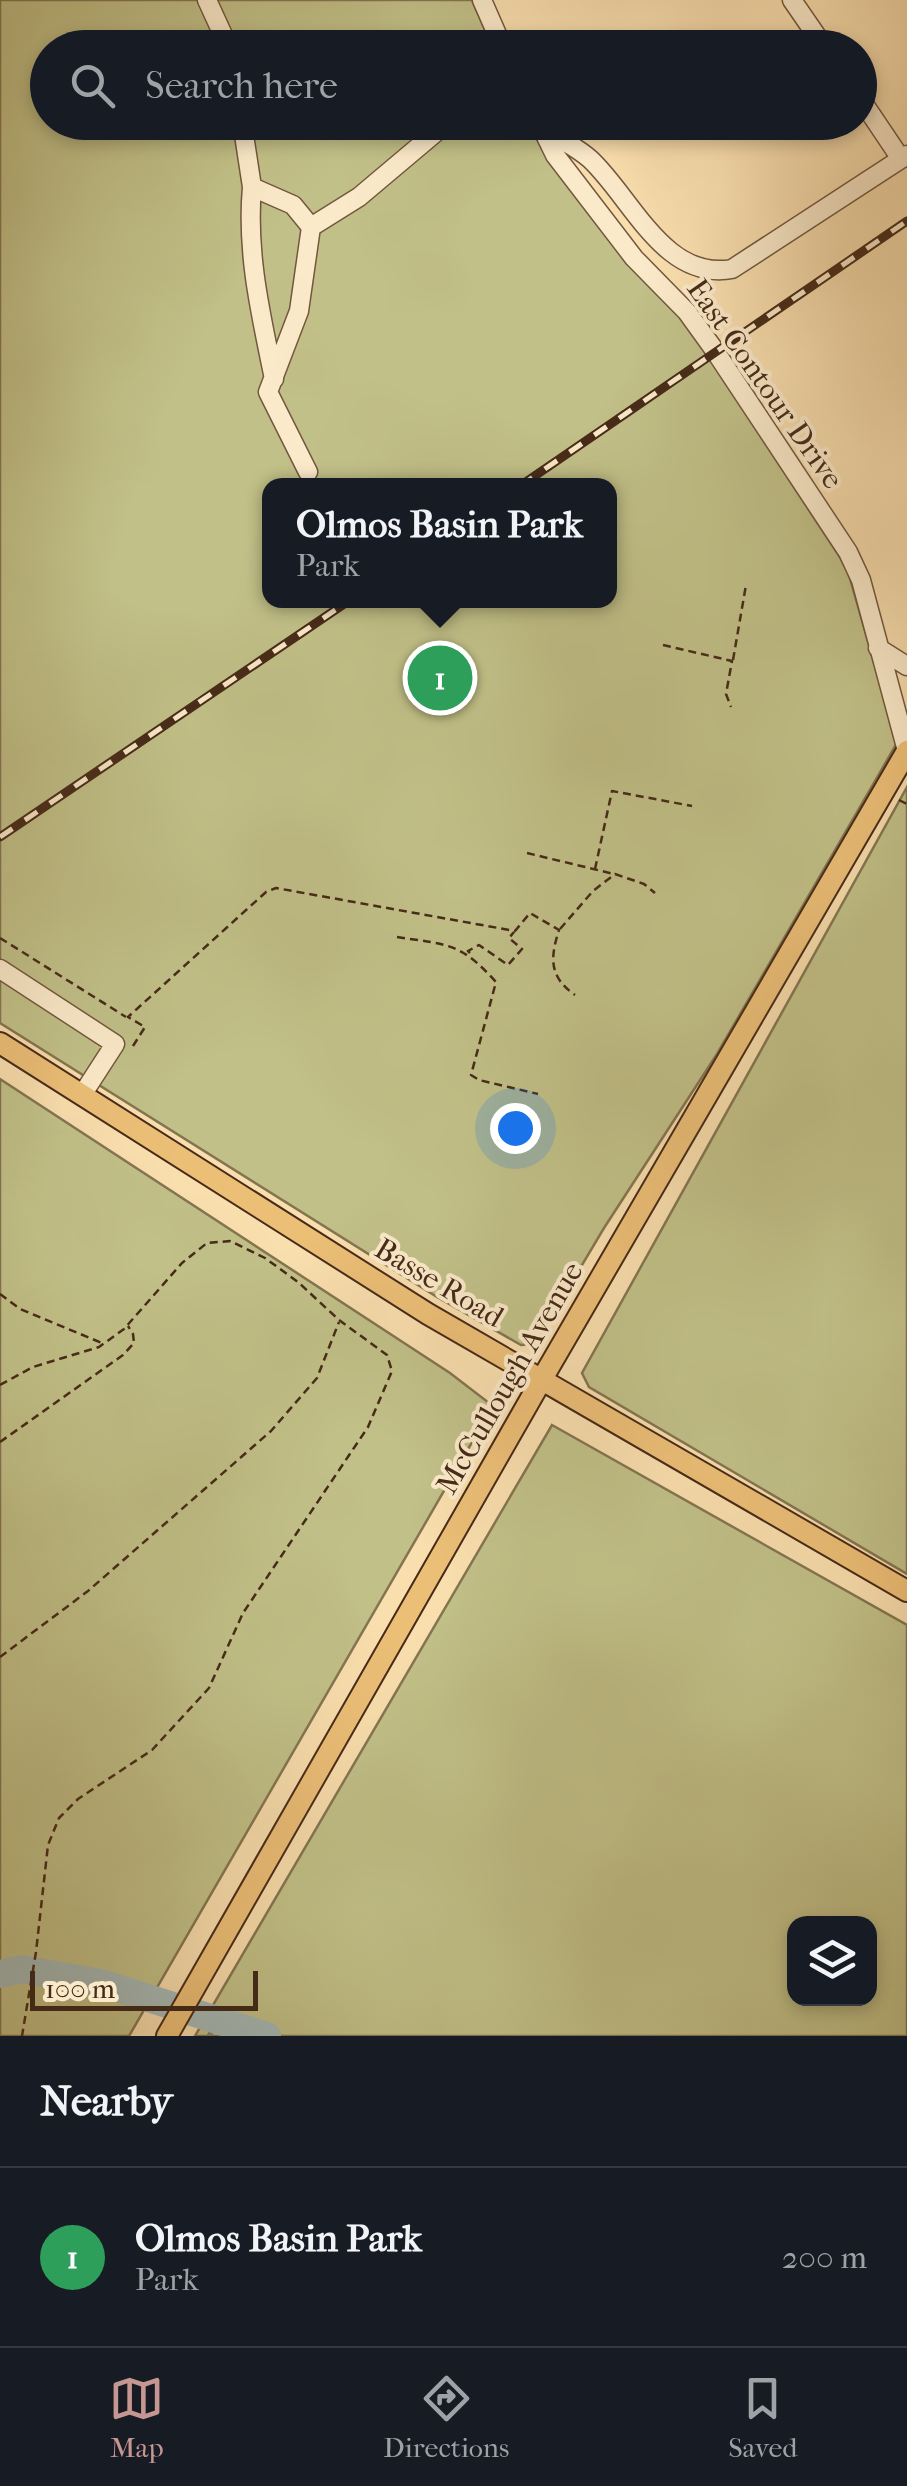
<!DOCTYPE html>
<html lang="en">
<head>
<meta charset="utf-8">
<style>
  body { margin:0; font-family:"IM FELL French Canon",serif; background:#242831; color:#f1f3f6 }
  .controls { position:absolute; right:30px; bottom:30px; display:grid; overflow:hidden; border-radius:20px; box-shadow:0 5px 15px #0003 }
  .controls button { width:90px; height:90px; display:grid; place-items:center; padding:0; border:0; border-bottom:2px solid #363941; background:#171b24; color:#f1f3f6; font:50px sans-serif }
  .scale { position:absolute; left:30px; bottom:25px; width:228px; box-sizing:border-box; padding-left:10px; border:5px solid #462a18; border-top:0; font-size:28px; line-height:35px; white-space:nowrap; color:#462a18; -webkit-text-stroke:8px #fbeaca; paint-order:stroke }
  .you { position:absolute; left:515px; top:1128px; width:35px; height:35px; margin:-25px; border:8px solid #fff; border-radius:50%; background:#1a73e8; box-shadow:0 0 0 15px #1a73e833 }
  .badge { display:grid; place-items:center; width:65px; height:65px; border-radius:50%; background:#c59692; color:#fff; font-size:32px; font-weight:700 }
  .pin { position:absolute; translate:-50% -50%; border:5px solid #fff; box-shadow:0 2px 10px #0006 }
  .popup { position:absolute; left:262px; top:478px; width:355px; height:130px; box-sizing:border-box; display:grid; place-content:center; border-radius:20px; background:#171b24; filter:drop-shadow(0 2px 8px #0005); font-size:32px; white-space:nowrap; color:#9ea1a6 }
  .popup b { font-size:38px; color:#f1f3f6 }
  .popup::after { content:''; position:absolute; left:50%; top:100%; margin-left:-20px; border:20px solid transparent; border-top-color:#171b24 }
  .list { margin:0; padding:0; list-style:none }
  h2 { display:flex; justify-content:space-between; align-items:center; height:130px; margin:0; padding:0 40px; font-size:42px }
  h2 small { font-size:32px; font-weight:400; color:#9ea1a6 }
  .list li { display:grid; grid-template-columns:65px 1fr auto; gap:30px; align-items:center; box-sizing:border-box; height:180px; padding:0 40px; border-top:2px solid #363941 }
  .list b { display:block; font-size:38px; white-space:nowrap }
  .list p { margin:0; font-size:32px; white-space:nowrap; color:#9ea1a6 }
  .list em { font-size:32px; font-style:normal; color:#9ea1a6 }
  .icon { flex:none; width:55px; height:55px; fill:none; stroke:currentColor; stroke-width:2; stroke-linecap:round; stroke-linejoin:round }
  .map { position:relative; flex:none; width:907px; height:2036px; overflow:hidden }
  .search { position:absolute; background:#171b24; box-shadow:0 5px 15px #0003; left:30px; right:30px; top:30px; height:110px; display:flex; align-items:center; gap:25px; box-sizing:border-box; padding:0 35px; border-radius:55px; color:#9ea1a6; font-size:38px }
  .sheet { height:310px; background:#171b24 }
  nav { display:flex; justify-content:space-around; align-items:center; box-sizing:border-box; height:140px; border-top:2px solid #363941; background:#171b24; font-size:28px; color:#9ea1a6 }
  nav a { display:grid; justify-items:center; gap:5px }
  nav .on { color:#c59692 }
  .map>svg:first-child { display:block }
</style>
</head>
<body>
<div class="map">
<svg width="907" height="2036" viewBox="0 0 907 2036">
  <rect width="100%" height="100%" fill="#f9deae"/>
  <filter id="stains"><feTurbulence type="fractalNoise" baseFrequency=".002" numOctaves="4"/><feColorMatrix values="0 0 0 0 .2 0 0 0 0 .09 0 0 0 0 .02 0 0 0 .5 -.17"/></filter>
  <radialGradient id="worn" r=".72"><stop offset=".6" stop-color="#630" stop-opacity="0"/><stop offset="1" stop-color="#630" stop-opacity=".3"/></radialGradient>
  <path fill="#c1c088" stroke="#847550" stroke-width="2.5" fill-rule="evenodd" d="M0,0H472L493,47L48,48V122L528,123L548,159L680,313L847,568L897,743L717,1054L604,1228L535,1344L521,1345L437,1297L0,1023ZM270,486H610V600H270Z
    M907,787V1574L589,1387L582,1373Z
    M0,1079L450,1373L493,1406L129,2036H0Z
    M552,1425L907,1625V2036H195ZM794,1924H870V1998H794Z"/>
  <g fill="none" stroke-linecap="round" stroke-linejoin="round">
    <path stroke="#7e8077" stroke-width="5" d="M209,2036L218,2020"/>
    <path stroke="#a4b9b7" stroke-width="28" d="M0,1974L22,1969L101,1983L267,2036"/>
    <defs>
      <path id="minor" d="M207,0L229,48
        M482,0L503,48
        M792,0L825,48
        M860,98L901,159
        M242,122L252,187L293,205L311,227
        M539,122L555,155L634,258L687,312L713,348L848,552L861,580L907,751
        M543,130C559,138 576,147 590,159C632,198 664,281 732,269L907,155
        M252,187C246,253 261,315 274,379
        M308,472L268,392L299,311L311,227L359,197L448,122
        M878,648L907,666
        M0,969L115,1044L82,1095"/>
      <path id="major" d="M0,1043L428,1314L907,1591
        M167,2036L542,1379L907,751"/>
    </defs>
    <use href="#minor" stroke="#73573e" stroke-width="21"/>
    <use href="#major" stroke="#462a18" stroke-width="24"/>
    <path stroke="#462a18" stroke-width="2.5" stroke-dasharray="8 5" stroke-linecap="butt" d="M663,645L732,661L726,694L731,707
      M733,660L746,585
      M899,800L907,804
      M527,853L614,874
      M595,869L612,791L692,806
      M560,929L593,891L615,874L644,884L655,893
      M397,937C448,945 460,942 496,982L471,1075L479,1080L538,1094
      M0,938L126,1017
      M470,953L468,951L479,945L508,965L522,949L509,938L514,932
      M133,1046L145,1027L128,1017L266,892L276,888L515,931L530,913L559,930C550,958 549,977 575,995
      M0,1294L20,1309L102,1343
      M0,1385L33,1367L99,1347L124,1329L182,1263L207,1243L230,1241L265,1258L298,1282L339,1320L387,1355L392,1371L368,1427L243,1613L209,1688L152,1750L78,1799L59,1818L48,1845L36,1952L22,2036
      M0,1442L123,1355L134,1343L133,1334L128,1326
      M0,1657L88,1591L271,1431L317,1378L339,1322"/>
    <use href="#minor" stroke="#fbeaca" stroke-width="18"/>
    <use href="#major" stroke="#ecbf77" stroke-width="20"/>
    <defs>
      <path id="rail" d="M520,486L907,221
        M0,837L350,600"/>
    </defs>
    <use href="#rail" stroke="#462a18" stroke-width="9"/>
    <use href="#rail" stroke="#fbeaca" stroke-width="5" stroke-dasharray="15" stroke-linecap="butt"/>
  </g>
  <g text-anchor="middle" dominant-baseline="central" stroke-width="8" stroke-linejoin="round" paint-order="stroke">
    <g font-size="30" fill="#462a18" stroke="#fbeaca">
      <text transform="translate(765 384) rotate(55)">East Contour Drive</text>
      <text transform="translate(439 1283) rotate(31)">Basse Road</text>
      <text transform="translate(510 1378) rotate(-60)">McCullough Avenue</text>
    </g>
  </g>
  <rect width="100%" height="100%" filter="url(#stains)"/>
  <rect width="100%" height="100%" fill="url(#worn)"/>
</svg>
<div class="controls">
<button><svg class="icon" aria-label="layers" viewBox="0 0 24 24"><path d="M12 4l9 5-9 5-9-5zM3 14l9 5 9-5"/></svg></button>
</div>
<div class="scale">100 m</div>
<div class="you"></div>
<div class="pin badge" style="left:440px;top:678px;background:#2e9e5b">1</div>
<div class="popup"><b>Olmos Basin Park</b>Park</div>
<div class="search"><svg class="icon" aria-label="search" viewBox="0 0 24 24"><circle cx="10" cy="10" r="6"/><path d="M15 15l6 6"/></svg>Search here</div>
</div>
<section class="sheet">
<h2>Nearby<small></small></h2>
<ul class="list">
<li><span class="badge" style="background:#2e9e5b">1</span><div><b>Olmos Basin Park</b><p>Park</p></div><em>200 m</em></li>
</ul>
</section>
<nav>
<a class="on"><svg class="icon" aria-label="map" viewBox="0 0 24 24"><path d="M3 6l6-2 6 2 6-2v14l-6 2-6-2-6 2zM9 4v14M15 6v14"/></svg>Map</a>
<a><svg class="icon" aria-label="directions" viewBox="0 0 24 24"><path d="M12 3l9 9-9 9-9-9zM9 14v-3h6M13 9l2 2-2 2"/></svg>Directions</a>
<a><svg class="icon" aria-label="saved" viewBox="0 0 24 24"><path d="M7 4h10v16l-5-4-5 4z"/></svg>Saved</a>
</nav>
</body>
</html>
